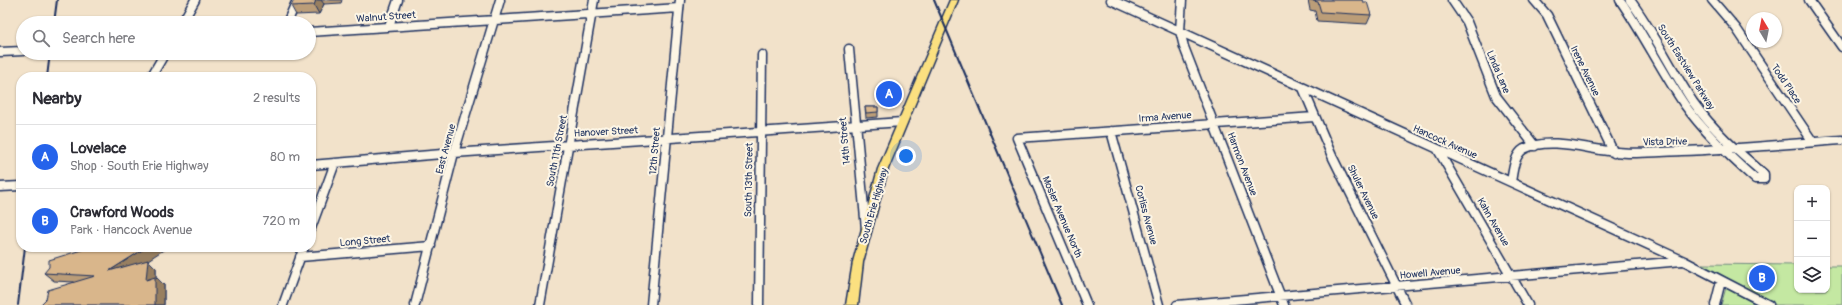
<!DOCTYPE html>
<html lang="en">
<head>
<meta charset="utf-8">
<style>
  body { margin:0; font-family:Pangolin,sans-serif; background:#f7f7f7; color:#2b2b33 }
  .controls { position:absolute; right:12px; bottom:12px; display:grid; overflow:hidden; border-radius:8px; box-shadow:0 1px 3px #0004 }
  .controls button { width:36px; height:36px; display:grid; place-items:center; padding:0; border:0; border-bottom:1px solid #e1e1e2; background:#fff; color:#2b2b33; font:20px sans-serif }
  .compass { position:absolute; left:1746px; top:12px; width:36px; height:36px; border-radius:50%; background:#fff; box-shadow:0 1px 3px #0004; rotate:350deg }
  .you { position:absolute; left:906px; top:156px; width:14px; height:14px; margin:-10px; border:3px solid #fff; border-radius:50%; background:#1a73e8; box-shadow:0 0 0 6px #1a73e833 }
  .badge { display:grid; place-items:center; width:26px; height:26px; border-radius:50%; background:#2563eb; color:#fff; font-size:13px; font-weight:700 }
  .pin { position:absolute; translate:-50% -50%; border:2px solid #fff; box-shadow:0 1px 4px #0006 }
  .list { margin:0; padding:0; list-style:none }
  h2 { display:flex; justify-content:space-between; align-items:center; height:52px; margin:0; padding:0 16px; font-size:17px }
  h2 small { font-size:13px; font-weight:400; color:#7c7c81 }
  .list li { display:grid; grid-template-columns:26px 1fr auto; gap:12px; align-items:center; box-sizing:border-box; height:64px; padding:0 16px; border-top:1px solid #e1e1e2 }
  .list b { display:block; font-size:15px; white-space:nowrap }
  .list p { margin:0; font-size:13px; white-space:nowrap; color:#7c7c81 }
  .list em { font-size:13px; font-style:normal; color:#7c7c81 }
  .icon { flex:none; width:22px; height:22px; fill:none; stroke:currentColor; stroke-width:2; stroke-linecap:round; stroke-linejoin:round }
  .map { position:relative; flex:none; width:1842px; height:305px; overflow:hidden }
  .search { position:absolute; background:#fff; box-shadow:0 1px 3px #0004; left:16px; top:16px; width:300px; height:44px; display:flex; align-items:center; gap:10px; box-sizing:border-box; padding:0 14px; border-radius:22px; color:#7c7c81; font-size:15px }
  .panel { position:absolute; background:#fff; box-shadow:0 1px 3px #0004; left:16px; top:72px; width:300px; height:180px; border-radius:16px }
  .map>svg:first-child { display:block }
</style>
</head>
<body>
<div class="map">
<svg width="1842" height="305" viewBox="0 0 1842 305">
  <rect width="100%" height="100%" fill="#f2e2ca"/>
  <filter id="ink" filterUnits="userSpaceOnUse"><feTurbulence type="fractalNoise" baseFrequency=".025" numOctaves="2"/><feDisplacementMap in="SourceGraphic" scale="8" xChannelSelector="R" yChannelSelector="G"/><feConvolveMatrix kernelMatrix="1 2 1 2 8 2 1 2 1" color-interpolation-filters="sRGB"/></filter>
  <g filter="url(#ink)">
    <path fill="#c4e8a2" stroke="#708c80" d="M1702,264L1797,265V290H1827V266H1842V305H1776Z
      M1726,288L1757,305H1721Z"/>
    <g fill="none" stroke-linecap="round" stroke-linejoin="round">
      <defs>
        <path id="minor" d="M1111,0L1684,261L1769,305
          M1182,0L1180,31L1184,47L1284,305
          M1452,0L1467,22L1496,96L1535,146
          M1534,0L1547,15L1614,153
          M1620,0C1643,33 1661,70 1684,104C1704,132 1729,156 1755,179H1764V174C1738,152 1713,130 1693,102C1671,69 1654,32 1630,0
          M1712,0L1736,28L1813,142
          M1809,0L1842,47
          M182,23L195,0
          M287,23L297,0
          M389,26L398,0
          M309,32L679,8
          M849,49L866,229
          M0,52L23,51
          M151,77L165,53
          M1303,88L1332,156L1406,305
          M1111,131L1159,305
          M1438,150L1528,305
          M311,165L454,153L902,122
          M1511,182C1513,171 1514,155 1524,149C1549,137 1583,148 1608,151C1632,155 1657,152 1681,151C1735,149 1788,144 1842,140
          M0,187L21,186
          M311,228L335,163
          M300,257L431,246
          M283,305L304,247
          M415,305L454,153L500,0
          M540,305L594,0
          M651,305L680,0
          M759,305L762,55
          M1087,305L1017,138L1314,117
          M1177,305L1682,261
          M1715,305L1721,281"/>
        <path id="major" d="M950,0H958L888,169L863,262L858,305H846L853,262L878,169Z"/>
      </defs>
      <use href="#minor" stroke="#1b2f5e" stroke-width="11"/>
      <use href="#major" stroke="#1b2f5e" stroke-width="3"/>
      <use href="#minor" stroke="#fcf5e5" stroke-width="8"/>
      <use href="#major" fill="#fbe080" fill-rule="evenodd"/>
      <path stroke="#1b2f5e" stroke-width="2" d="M934,0L1062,305
        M54,23L57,0
        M47,77L50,53
        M18,305L25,247"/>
    </g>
    <path fill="#bb9d78" stroke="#1b2f5e" d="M294,0H342L341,3L324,4L319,14L296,15L291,6Z
      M1308,0H1362L1371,15L1367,24L1317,21L1315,11L1310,10Z
      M878,87L899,92V97L879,99Z
      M865,107H878V117L866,118Z
      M148,260L156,268V277L164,285V305H42L41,304L74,282L54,281L44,273Z"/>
    <path fill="#987f61" stroke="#1b2f5e" d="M316,0H321L324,4L319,14L314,5Z
      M147,247H168L148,260L156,268V277L164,285V305H155L109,271Z"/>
    <path fill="#d9b68b" stroke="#1b2f5e" d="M294,0H316L314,5L291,6Z
      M1313,0H1362L1363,2H1367L1371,15L1321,12L1318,2L1313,1Z
      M898,86L899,92L879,94L878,87Z
      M865,107H878V112L866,113Z
      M91,247H147L109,271L148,260L146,280L155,277V305H48L41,304L46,299L48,290L95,276L44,273L49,267V260Z"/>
  </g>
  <g text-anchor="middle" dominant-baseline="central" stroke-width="4" stroke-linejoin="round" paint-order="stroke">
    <g font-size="10" fill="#1b2f5e" stroke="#fcf5e5">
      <text transform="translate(386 17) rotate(-4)">Walnut Street</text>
      <text transform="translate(1686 67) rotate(58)">South Eastview Parkway</text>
      <text transform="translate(1585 71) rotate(64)">Irene Avenue</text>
      <text transform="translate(1498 72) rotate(67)">Linda Lane</text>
      <text transform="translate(1786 84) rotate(56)">Todd Place</text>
      <text transform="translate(1165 117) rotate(-4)">Irma Avenue</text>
      <text transform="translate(606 132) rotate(-3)">Hanover Street</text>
      <text transform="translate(845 141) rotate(-95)">14th Street</text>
      <text transform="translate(1445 142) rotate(24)">Hancock Avenue</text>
      <text transform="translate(1665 142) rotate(-1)">Vista Drive</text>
      <text transform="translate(446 149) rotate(-75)">East Avenue</text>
      <text transform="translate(557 151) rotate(-79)">South 11th Street</text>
      <text transform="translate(655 151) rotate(-85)">12th Street</text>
      <text transform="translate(1242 164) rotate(69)">Harmon Avenue</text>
      <text transform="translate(749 180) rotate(-89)">South 13th Street</text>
      <text transform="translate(1363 192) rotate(64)">Shuler Avenue</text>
      <text transform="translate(874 206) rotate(-74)">South Erie Highway</text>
      <text transform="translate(1146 215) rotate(75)">Corliss Avenue</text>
      <text transform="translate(1062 217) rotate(67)">Mosler Avenue North</text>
      <text transform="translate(1493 222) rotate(60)">Kahn Avenue</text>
      <text transform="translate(365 241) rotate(-5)">Long Street</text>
      <text transform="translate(1430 273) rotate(-5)">Howell Avenue</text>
    </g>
  </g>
</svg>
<div class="controls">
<button>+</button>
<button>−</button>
<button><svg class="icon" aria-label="layers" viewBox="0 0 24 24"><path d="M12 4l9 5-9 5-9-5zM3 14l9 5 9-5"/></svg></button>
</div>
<svg class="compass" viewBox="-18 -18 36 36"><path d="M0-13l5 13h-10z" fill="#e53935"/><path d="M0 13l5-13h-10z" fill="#7c7c81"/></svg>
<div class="you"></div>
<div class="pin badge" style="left:889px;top:94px">A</div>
<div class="pin badge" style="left:1762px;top:278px">B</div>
<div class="search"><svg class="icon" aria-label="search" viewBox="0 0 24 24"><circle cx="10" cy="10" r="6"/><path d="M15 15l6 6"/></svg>Search here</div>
<section class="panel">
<h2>Nearby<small>2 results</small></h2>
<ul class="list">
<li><span class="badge">A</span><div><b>Lovelace</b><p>Shop · South Erie Highway</p></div><em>80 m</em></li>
<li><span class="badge">B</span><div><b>Crawford Woods</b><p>Park · Hancock Avenue</p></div><em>720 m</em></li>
</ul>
</section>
</div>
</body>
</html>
